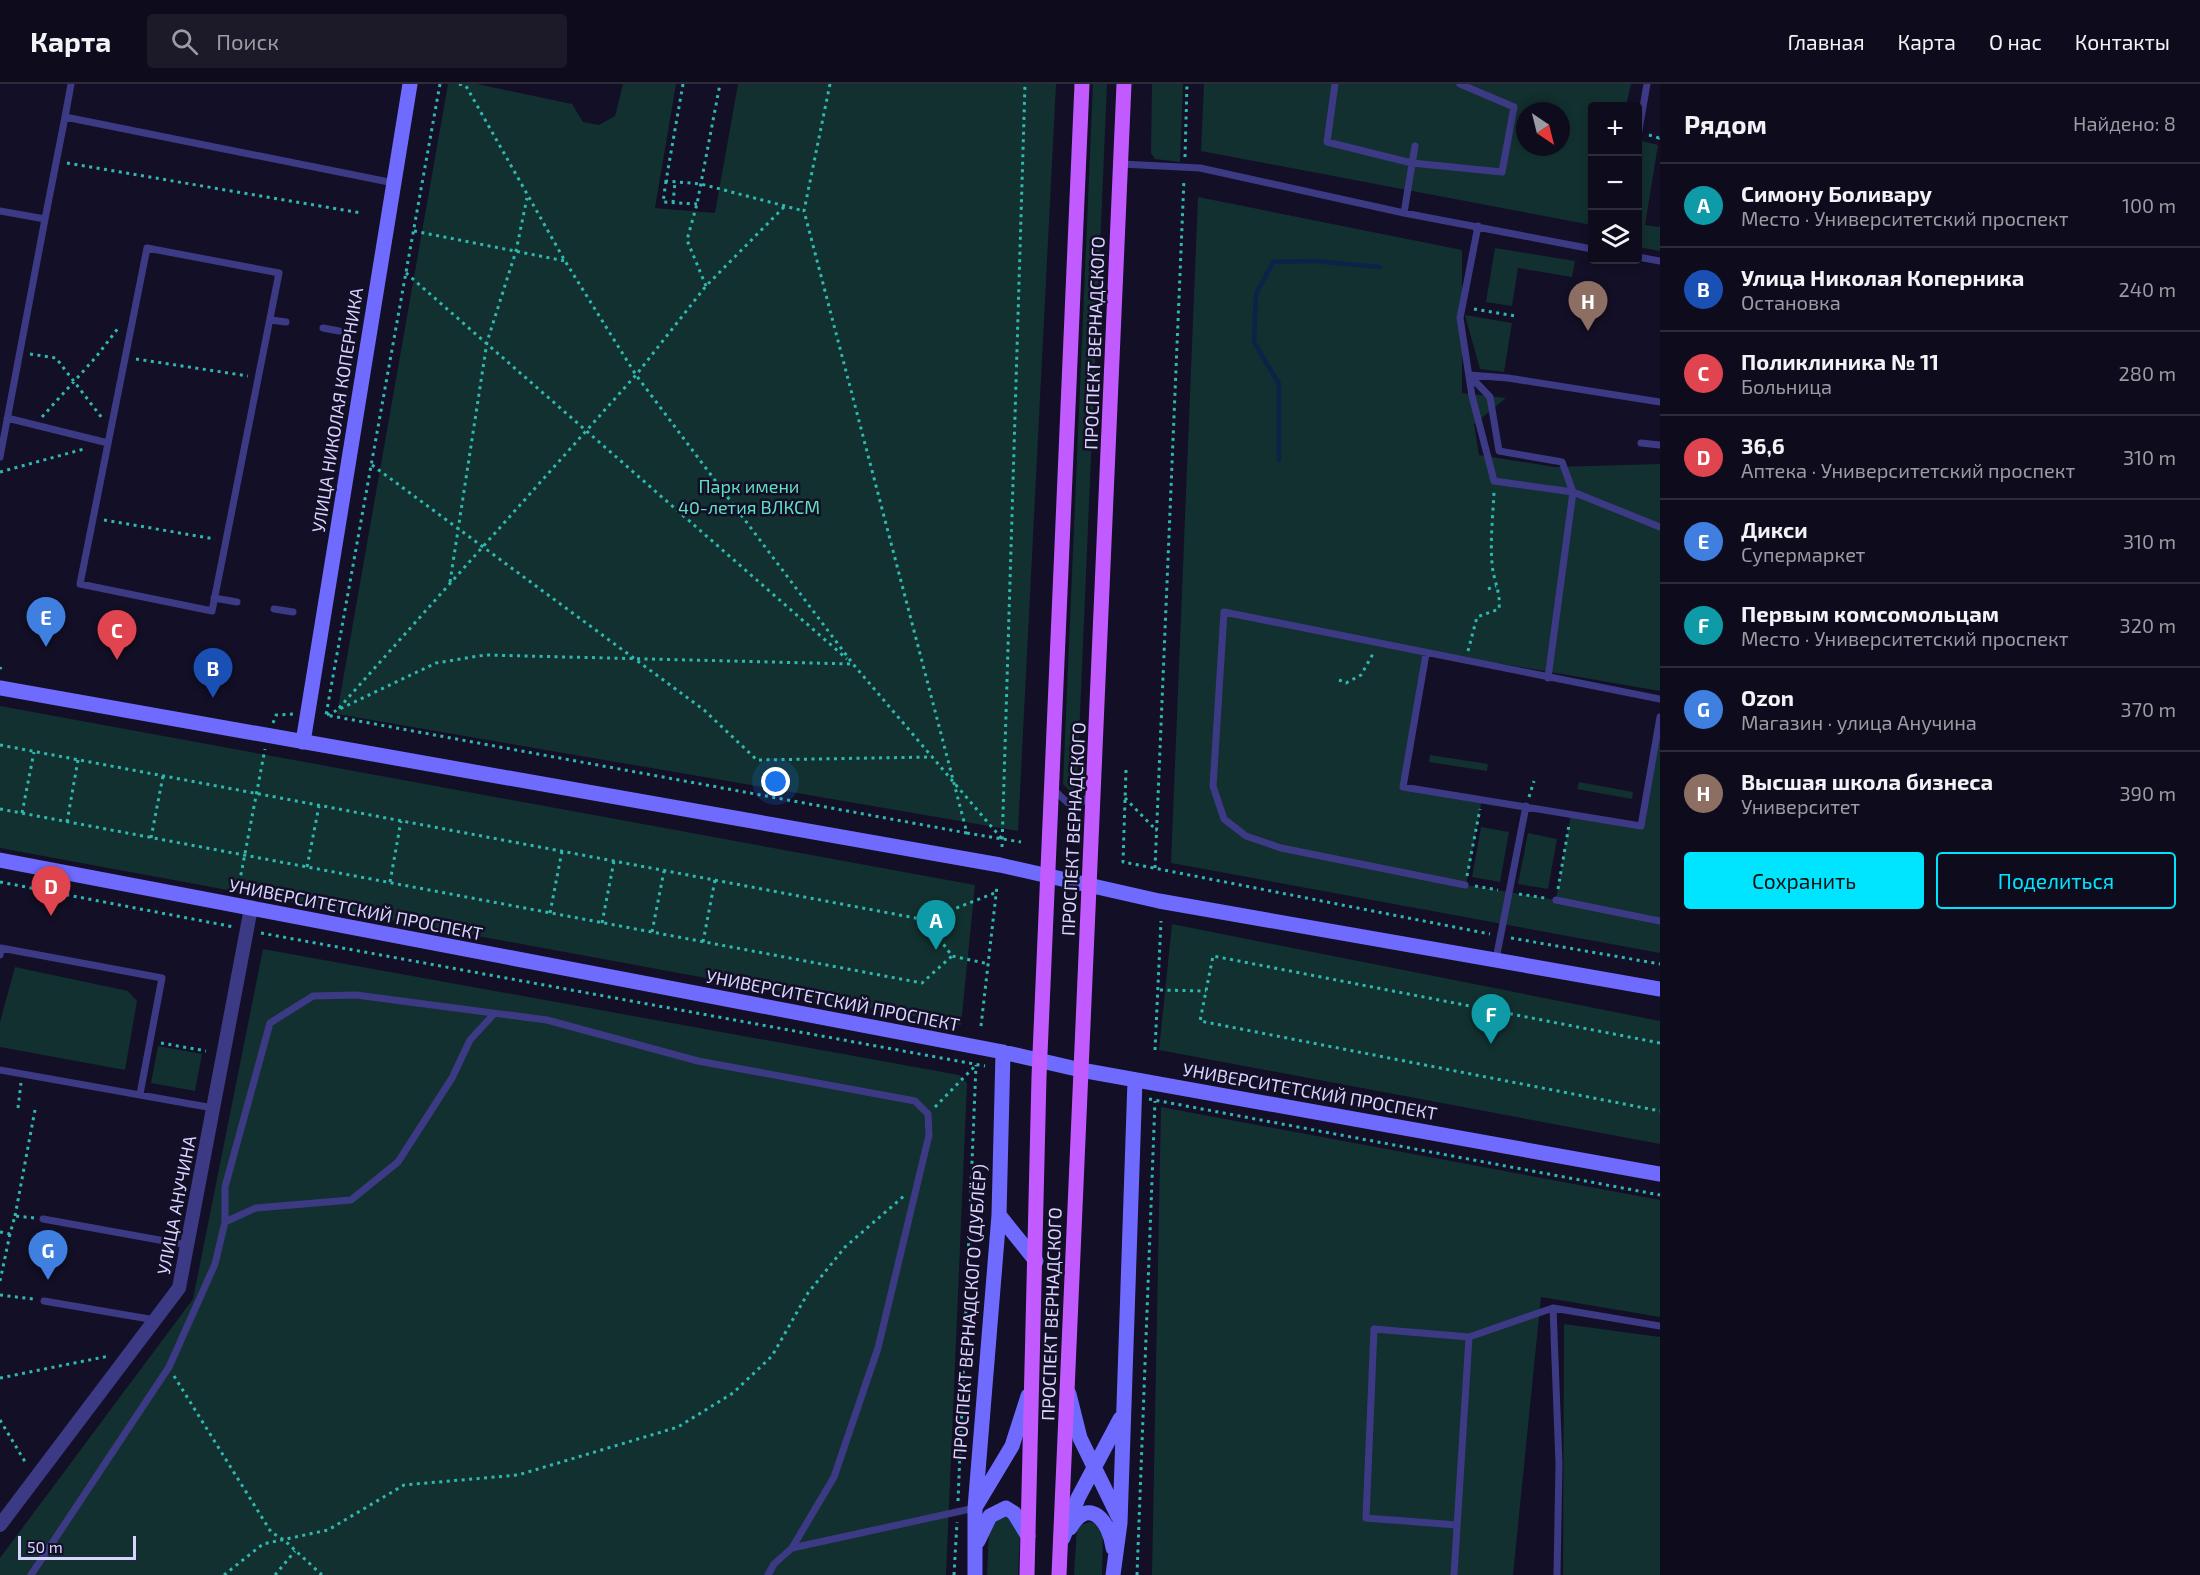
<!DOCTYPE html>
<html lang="ru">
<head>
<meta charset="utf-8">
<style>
  body { margin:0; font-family:"Exo 2",sans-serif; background:#1c1929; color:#f1f3f6 }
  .controls { position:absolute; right:18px; top:18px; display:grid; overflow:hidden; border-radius:6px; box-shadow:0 3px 9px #0003 }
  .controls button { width:54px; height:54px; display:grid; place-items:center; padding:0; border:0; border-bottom:2px solid #2e2b3b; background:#0e0b1c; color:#f1f3f6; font:30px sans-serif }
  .compass { position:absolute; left:1516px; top:18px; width:54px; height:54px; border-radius:50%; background:#0e0b1c; box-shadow:0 3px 9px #0003; rotate:145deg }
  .scale { position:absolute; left:18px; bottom:15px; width:118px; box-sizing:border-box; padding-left:6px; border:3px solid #d9d4ff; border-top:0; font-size:16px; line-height:21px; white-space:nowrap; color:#d9d4ff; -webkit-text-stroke:4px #130f26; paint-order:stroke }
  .you { position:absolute; left:776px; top:698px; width:21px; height:21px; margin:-15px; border:4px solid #fff; border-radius:50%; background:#1a73e8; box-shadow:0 0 0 9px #1a73e833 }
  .badge { display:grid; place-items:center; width:39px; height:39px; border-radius:50%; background:#00e5ff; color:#fff; font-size:20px; font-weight:700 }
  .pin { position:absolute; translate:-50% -50px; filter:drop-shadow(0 2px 3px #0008) }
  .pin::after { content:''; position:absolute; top:32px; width:21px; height:18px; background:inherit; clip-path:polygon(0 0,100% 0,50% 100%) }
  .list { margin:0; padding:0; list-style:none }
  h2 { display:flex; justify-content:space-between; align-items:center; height:78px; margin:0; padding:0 24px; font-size:26px }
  h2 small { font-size:20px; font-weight:400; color:#9b9ba3 }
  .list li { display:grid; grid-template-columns:39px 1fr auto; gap:18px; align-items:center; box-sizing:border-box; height:84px; padding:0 24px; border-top:2px solid #2e2b3b }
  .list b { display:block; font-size:22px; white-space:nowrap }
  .list p { margin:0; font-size:20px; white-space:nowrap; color:#9b9ba3 }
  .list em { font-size:20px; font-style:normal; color:#9b9ba3 }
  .actions { display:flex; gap:12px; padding:18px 24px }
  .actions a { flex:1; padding:14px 0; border:2px solid #00e5ff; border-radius:6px; text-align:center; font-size:21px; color:#00e5ff }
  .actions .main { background:#00e5ff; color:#111 }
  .icon { flex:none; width:33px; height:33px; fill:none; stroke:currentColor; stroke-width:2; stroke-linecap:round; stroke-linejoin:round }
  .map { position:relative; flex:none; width:1660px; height:1491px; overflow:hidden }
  header { display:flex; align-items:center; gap:36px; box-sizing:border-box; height:84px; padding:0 30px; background:#0e0b1c; border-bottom:2px solid #2e2b3b }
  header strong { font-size:28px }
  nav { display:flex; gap:33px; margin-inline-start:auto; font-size:21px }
  .search { width:420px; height:54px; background:#1c1929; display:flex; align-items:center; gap:15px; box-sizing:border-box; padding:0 21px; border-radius:6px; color:#9b9ba3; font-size:22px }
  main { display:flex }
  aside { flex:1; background:#0e0b1c }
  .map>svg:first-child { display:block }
</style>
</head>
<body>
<header>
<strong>Карта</strong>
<div class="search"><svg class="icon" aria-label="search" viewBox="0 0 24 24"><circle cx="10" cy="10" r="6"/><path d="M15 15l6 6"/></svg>Поиск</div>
<nav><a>Главная</a><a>Карта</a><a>О нас</a><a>Контакты</a></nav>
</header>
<main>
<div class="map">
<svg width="1660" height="1491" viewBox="0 0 1660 1491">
  <rect width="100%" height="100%" fill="#130f26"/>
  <path fill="#12302f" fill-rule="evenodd" d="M448,0H477L572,20L583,38L599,41L615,32L623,0H676L655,124L715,129L738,0H1056L1018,747L337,630Z
    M1093,0H1107L1077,700L1074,705L1069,706L1063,700Z
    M1152,0H1183L1180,78L1155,75L1151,69Z
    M1204,0H1631L1626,22H1592V141L1201,67ZM1525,27H1561V63H1525Z
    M1642,57L1658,61L1645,141L1659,143L1660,140V167L1638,163V80Z
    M1198,113L1462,166V309L1506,314L1474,340L1479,371L1555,383L1660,380V607L1428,567L1403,702L1482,714L1466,801L1556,816L1571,730L1641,742L1660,633V869L1171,779Z
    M1495,164L1575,177L1572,193L1518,184L1512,222L1486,218Z
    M1465,231L1512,239L1504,288L1480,285Z
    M0,622L975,801L961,941L0,764Z
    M1430,671L1488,680L1487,687L1429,678Z
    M1579,698L1633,708L1632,715L1577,705Z
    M1481,743L1509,748L1500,798L1472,793Z
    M1528,749L1557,755L1548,805L1518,800Z
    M1172,840L1660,937V1060L1159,966Z
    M263,865L959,991L967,999L946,1491H0V1474L193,1215Z
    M15,883L128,907L137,917L125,986L0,963V938Z
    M158,962L202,970L195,1007L151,999Z
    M1161,1023L1660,1116V1233L1541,1213L1513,1491H1152Z
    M1564,1240L1660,1253V1491H1563Z
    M1005,1433L1014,1435L1020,1451L1018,1491H987L989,1447L998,1434Z
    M1089,1438L1095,1439L1103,1450L1102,1491H1074L1077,1443Z"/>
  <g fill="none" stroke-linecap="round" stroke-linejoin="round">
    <path stroke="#0c2248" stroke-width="4.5" d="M1279,376V300L1254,258L1256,210L1273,178L1313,177L1380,183"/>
    <path stroke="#2fb8b0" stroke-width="3" stroke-dasharray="3 4.5" stroke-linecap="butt" d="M440,0L326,631L967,749
      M459,0L466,2L565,177L636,291L853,580L1002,755
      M683,0L666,97L701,100L804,127
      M830,0L804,127L967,749L1021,758
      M1649,51L1659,54L1660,52
      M1185,73L1187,0
      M67,79L361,129
      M666,97L663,118L697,120
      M673,119L675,98
      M414,147L565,177
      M406,189L847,575
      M706,202L687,156L697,120L720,0
      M1474,225L1516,232
      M30,270L56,274L102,334
      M136,275L248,292
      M42,333L96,273L119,243
      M372,381L704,626L757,676L932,673
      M0,388L84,365
      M104,436L215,455
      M450,498L487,258L516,167L527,114
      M1488,505L1496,502
      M1468,567L1477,533L1499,525C1501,508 1493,496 1492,479C1490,456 1493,431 1494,408
      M0,585L1,583
      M1339,596L1346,599L1361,591L1374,568
      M339,624L636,291L706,202L784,123
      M327,631L436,579L485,571L853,580
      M273,639L276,631L294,630
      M0,661L926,836L997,808
      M1126,686L1123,778L1490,850
      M1529,713L1534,697
      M1125,714L1157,747
      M0,725L922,899L952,872
      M22,729L34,668
      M67,738L78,676
      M151,754L163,692
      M1002,763L1025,0
      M1064,767L1077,769
      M307,783L319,722
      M1155,784L1184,95
      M1467,792L1480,725
      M0,798L234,843
      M390,798L401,737
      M1475,802L1498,806
      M1558,805L1569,741
      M238,806L265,665
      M1519,810L1545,814
      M550,829L562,767
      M926,836L952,872L989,880
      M602,839L614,777
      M652,848L664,787
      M261,849L985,982
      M1511,854L1660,880
      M703,858L715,796
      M1160,906L1206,907
      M981,942L997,802
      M161,959L206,967
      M1660,959L1213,872L1200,937L1660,1027
      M1155,966L1161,837
      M1149,1015L1660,1111
      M935,1023L976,981
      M18,1024L21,999
      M15,1132L35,1026
      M0,1148L10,1150L15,1132L35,1134
      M0,1197L10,1150
      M0,1211L33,1215
      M174,1292L271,1448L284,1456L322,1491
      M0,1294L109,1272
      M0,1336L27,1381
      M958,1417L976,981
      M224,1491L263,1460L328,1446L404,1401L518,1391L678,1343L733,1309L772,1272L808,1209L845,1163L904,1112
      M275,1491L295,1467
      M954,1491L957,1438
      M1137,1491L1155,1017"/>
    <path stroke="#3d3a85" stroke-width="7" d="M1335,0L1327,58L1412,79L1502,88L1514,23L1460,0
      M65,33L71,0
      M1638,52L1647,0
      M1121,80L1200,84L1404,129L1592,165
      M0,127L45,135L65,33L394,99
      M1404,129L1415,62
      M1478,142L1460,234L1472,312L1494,397L1573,408L1660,443
      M147,164L279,189L212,527L80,500Z
      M1638,173L1660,177
      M271,236L286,238
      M323,244L339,247
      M1469,291L1508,294L1660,318
      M1470,292L1490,313L1499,367L1562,378L1573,408L1548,594
      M7,334L108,359
      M1641,359L1660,361
      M0,373L45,135
      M214,514L237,518
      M274,525L293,528
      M1426,570L1403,703L1641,742L1660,633
      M1054,706L1069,720L1084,717L1090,711
      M1465,801L1281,764L1246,752L1224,735L1213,702L1224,528L1660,615
      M1556,816L1660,837
      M0,871L1,864L162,894L140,1010
      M1496,875L1526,722
      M0,986L213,1024
      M43,1135L187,1161
      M225,1138L256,1124L351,1116L398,1078L452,994L470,956L494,930
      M44,1217L155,1236
      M1457,1441L1366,1434L1374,1245L1469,1253
      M792,1464L975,1424
      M31,1491L169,1283L215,1180L225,1138V1103L270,939L313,912L356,911L547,936L698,977L915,1017L928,1030L929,1051L878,1264L834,1393L792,1464L774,1480L768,1491
      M1454,1491L1469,1253L1553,1224
      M1557,1491L1559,1379L1553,1224L1660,1242"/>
    <path stroke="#3d3a85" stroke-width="14" d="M0,1441L179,1204L251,824"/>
    <path stroke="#6f6bff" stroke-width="15" d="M0,604L1000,781L1159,817L1660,905
      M303,658L410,0
      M0,776L1003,968L1081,986L1660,1090
      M999,1131L1036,1177
      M1069,1310L1080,1354L1118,1432
      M976,1422L1012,1362L1028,1312
      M1070,1444C1089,1411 1110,1438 1113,1464
      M1063,1454L1078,1414L1120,1335
      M978,1457L990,1432L1006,1424L1014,1429L1028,1452
      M975,1491V1424L999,1131L1003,968
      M1113,1491L1120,1439L1135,996"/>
    <path stroke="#c25bff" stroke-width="15" d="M1027,1491L1039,993L1082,0
      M1059,1491L1124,0"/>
  </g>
  <g text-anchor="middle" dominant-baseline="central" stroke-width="5" stroke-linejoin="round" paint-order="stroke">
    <g font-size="18" fill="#d9d4ff" stroke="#130f26">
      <text transform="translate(1094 259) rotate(-88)">ПРОСПЕКТ ВЕРНАДСКОГО</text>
      <text transform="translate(337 326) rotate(-81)">УЛИЦА НИКОЛАЯ КОПЕРНИКА</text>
      <text transform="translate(1073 745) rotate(-87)">ПРОСПЕКТ ВЕРНАДСКОГО</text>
      <text transform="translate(356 825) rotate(11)">УНИВЕРСИТЕТСКИЙ ПРОСПЕКТ</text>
      <text transform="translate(833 916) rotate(11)">УНИВЕРСИТЕТСКИЙ ПРОСПЕКТ</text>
      <text transform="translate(1310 1007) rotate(10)">УНИВЕРСИТЕТСКИЙ ПРОСПЕКТ</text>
      <text transform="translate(176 1121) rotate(-79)">УЛИЦА АНУЧИНА</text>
      <text transform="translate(969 1228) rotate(-86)">ПРОСПЕКТ ВЕРНАДСКОГО (ДУБЛЁР)</text>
      <text transform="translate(1051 1230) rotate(-88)">ПРОСПЕКТ ВЕРНАДСКОГО</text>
    </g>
    <g font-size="18" fill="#5fe0c0" stroke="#130f26">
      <text x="749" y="402">Парк имени<tspan x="749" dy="21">40-летия ВЛКСМ</tspan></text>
    </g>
  </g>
</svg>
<div class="controls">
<button>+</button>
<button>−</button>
<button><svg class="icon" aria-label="layers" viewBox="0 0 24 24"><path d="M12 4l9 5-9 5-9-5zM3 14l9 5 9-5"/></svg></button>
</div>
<svg class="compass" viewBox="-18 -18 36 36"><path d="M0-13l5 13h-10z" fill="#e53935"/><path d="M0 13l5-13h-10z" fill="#9b9ba3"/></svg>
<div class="scale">50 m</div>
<div class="you"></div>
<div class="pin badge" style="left:936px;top:866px;background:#0f9aa8">A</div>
<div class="pin badge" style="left:213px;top:614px;background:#1a4fb4">B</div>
<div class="pin badge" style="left:117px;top:576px;background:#e0444e">C</div>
<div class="pin badge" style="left:51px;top:832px;background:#e0444e">D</div>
<div class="pin badge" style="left:46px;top:563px;background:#3f7fe0">E</div>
<div class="pin badge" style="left:1491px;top:960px;background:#0f9aa8">F</div>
<div class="pin badge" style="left:48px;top:1196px;background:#3f7fe0">G</div>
<div class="pin badge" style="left:1588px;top:247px;background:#8d6e63">H</div>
</div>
<aside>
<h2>Рядом<small>Найдено: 8</small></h2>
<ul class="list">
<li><span class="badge" style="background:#0f9aa8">A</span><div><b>Симону Боливару</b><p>Место · Университетский проспект</p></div><em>100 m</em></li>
<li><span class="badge" style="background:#1a4fb4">B</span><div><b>Улица Николая Коперника</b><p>Остановка</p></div><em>240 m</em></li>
<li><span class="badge" style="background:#e0444e">C</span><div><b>Поликлиника № 11</b><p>Больница</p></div><em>280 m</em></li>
<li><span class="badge" style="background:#e0444e">D</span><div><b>36,6</b><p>Аптека · Университетский проспект</p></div><em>310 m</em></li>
<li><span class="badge" style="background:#3f7fe0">E</span><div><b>Дикси</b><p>Супермаркет</p></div><em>310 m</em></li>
<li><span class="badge" style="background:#0f9aa8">F</span><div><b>Первым комсомольцам</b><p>Место · Университетский проспект</p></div><em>320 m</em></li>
<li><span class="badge" style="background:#3f7fe0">G</span><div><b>Ozon</b><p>Магазин · улица Анучина</p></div><em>370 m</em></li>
<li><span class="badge" style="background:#8d6e63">H</span><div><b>Высшая школа бизнеса</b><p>Университет</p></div><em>390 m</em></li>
</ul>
<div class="actions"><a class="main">Сохранить</a><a>Поделиться</a></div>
</aside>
</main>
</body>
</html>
